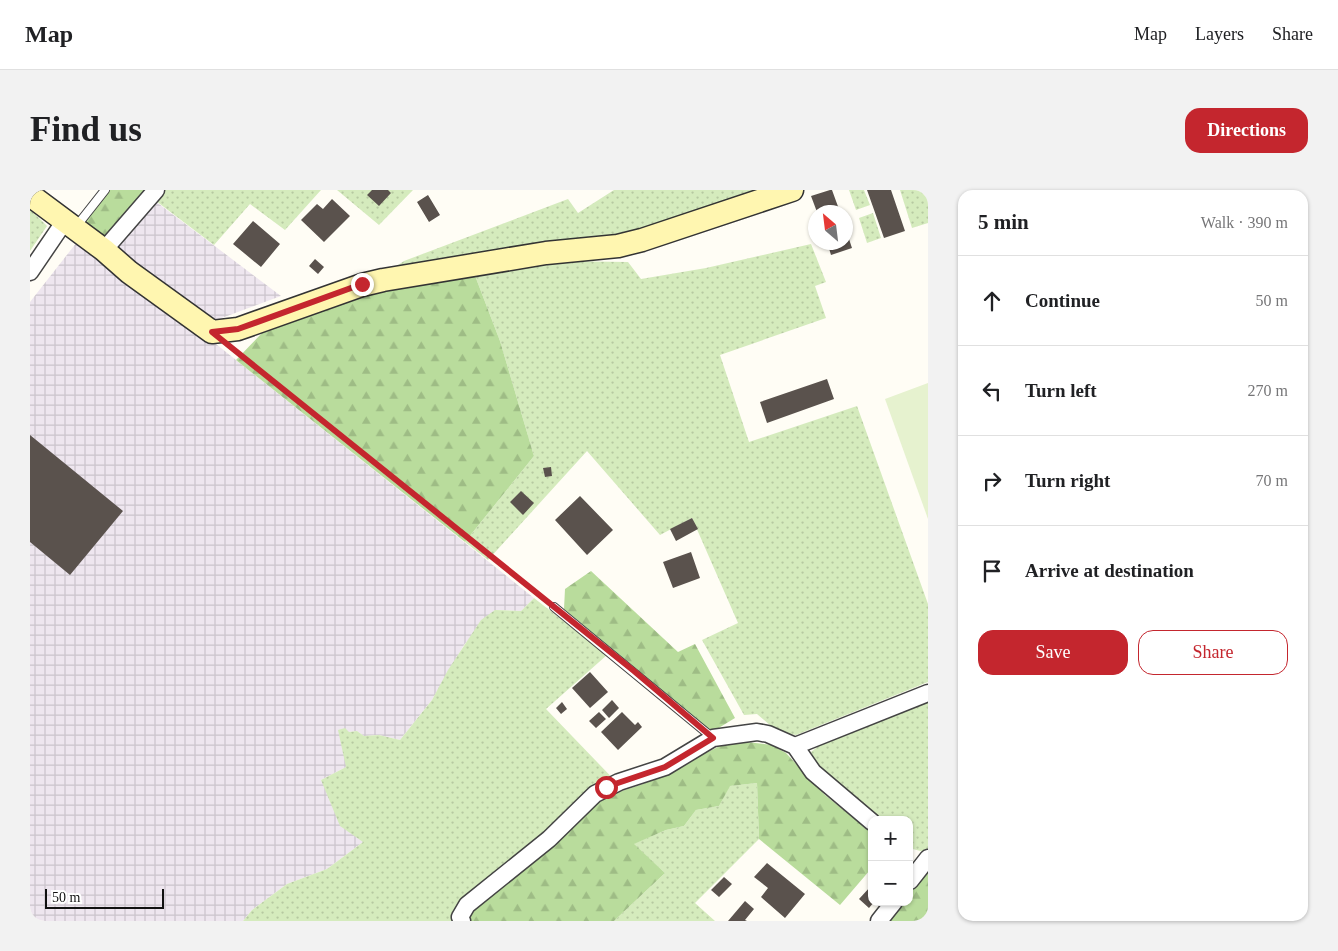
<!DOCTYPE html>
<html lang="en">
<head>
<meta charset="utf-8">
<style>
  body { margin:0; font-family:"Times New Roman",serif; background:#f2f2f2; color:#202124 }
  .controls { position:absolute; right:15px; bottom:15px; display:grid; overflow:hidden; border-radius:10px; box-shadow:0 1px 4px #0004 }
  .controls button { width:45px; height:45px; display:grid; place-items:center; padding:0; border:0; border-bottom:1px solid #e0e0e0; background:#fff; color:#202124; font:25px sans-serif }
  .compass { position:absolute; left:778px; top:15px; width:45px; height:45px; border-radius:50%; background:#fff; box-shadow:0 1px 4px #0004; rotate:332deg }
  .scale { position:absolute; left:15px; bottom:12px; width:119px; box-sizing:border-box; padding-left:5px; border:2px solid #111; border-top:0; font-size:14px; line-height:18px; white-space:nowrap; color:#111; -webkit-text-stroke:4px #fff; paint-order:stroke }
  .stop { position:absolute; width:15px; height:15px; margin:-11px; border:4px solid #c4262e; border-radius:50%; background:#fff }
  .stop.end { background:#c4262e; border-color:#fff; box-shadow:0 1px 5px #0008 }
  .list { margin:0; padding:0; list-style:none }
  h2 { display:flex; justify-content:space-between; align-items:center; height:65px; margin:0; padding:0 20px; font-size:21px }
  h2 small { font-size:16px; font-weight:400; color:#757577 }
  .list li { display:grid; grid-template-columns:32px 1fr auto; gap:15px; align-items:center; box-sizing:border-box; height:90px; padding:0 20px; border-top:1px solid #e0e0e0 }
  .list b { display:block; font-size:19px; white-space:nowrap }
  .list em { font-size:16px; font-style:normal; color:#757577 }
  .actions { display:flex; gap:10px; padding:15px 20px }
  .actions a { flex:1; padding:11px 0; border:1px solid #c4262e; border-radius:15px; text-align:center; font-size:18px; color:#c4262e }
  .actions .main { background:#c4262e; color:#fff }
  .icon { flex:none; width:28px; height:28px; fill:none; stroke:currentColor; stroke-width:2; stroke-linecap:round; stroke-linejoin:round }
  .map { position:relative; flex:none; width:898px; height:731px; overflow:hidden; border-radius:15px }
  header { display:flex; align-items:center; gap:30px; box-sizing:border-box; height:70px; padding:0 25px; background:#fff; border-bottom:1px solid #e0e0e0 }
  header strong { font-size:24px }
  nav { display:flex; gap:28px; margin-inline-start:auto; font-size:18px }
  .intro { display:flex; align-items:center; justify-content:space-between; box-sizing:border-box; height:120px; padding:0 30px }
  h1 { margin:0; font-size:35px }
  .button { padding:12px 22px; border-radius:15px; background:#c4262e; color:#fff; font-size:18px; font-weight:700 }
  main { display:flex; gap:30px; padding:0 30px }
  aside { flex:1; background:#fff; border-radius:15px; box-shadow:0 1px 4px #0004 }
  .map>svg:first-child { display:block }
</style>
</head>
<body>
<header>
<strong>Map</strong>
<nav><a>Map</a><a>Layers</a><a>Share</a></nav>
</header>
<div class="intro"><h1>Find us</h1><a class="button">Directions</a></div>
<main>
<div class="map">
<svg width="898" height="731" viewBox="0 0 898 731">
  <defs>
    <pattern id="industrial-grid" width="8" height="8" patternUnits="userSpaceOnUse" patternTransform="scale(1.25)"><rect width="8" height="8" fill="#eee6ef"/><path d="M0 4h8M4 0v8" fill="none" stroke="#cbc4cc"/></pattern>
    <pattern id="grass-dots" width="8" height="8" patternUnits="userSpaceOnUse" patternTransform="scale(1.25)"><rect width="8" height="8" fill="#d5ebbd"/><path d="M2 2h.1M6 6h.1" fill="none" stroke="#b6c8a1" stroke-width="1.8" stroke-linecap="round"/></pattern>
    <pattern id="forest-firs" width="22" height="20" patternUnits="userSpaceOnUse" patternTransform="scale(1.25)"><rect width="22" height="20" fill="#b9dc9c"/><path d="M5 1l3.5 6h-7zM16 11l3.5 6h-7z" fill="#9ebc85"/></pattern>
  </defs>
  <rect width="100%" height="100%" fill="#fffdf5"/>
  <path fill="url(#industrial-grid)" d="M125,11L251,106L189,129L176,146L504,408L491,421L465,420L434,455L402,510L370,550L349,545L334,546L327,541L319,542L316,577L291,590L333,652L297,679L257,694L222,720L213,731H0V112L47,52L74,73Z"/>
  <path fill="url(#grass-dots)" d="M134,0H291L255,40L220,14L184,55L126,11Z
    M307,0H383L349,35Z
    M584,0H732L617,40L353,85L374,71L538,9L548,23Z
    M819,0H834L840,15L826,20Z
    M870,0H898V33L882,38Z
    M0,19L17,36L0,61Z
    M843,23L851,48L837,53L829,28Z
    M781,54L796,92L785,96L796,128L690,165L719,252L827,216L898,414V492L766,545L748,542L727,524L714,525L672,450L708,433L662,328L630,345L557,261L458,370L435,352L504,266L470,151L444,83L528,71L598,72L611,89L676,78Z
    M504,408L577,465L516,519L594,600L577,606L422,731H213L222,720L257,694L297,679L333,652L310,636L291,590L316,577L308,540L315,538L319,542L327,541L334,546L349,545L370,550L402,510L418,480L451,430L465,420L491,421Z
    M898,512V663L879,658V630H847L785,573L781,562L795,551Z
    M727,593L729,649L665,713L685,731H584L635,683L603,654L636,640L654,636L666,620L689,616L699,596Z"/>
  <path fill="url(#forest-firs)" d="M80,0H116L73,48L54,32Z
    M444,83L470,151L504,266L435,352L206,170L234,141L319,104Z
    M561,381L648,462L665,454L705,528L682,542L534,419L535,399Z
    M717,552L742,555L756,563L795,605L842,643V681L840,680L810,715L729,649L727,593L700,596L689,616L666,620L654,636L636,640L604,654L635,683L584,731H422L577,606L613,594L694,554Z
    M898,681V731H856L871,712H879V703Z"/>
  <path fill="#e6f2cf" d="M898,193V329L855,209Z"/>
  <path fill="#5a524d" d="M342,0H358L361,3L349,16L337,5Z
    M800,0H802L810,22H787L781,6Z
    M837,0H861L875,41L854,48Z
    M398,5L410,25L399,32L387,12Z
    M302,9L320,26L294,52L271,30L287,14L293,19Z
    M223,31L250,54L231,77L203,54Z
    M816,40L822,58L801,65L797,52H816Z
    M285,69L294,77L288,84L279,76Z
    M797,189L804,209L737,233L730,212Z
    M0,245L93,321L40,385L0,352Z
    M521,277L522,286L515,287L513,278Z
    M491,301L504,313L493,325L480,312Z
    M550,306L583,340L557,365L525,330Z
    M662,328L668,339L646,351L640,339Z
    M661,362L670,388L643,398L633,372Z
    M560,482L578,502L560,518L542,498Z
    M582,510L589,518L579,528L572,520Z
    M532,512L537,519L531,524L526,518Z
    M569,522L576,529L566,538L559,531Z
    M592,522L605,535L608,532L612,537L588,560L571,542Z
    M737,673L775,704L755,728L731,707L738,698L724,687Z
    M694,687L702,694L689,707L681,700Z
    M841,696L842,712H844L839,718L829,709Z
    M715,711L724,719L715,730L717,731H698Z"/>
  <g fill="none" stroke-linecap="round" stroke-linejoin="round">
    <defs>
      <path id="lane" d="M45,38L75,0
        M524,417L683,548"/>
      <path id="street" d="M74,60L126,0
        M0,82L34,32
        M765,556L898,503
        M880,691L898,668
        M432,731L430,727L437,715L519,649L565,604L589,592L635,577L683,548L727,542L738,544L765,556L783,582L842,632
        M849,731L864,712"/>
      <path id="secondary" d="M0,5L74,60L99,82L182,142L208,139L332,95L353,90L516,63L588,56L612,50L762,0"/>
    </defs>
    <use href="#lane" stroke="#444" stroke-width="10"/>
    <use href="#street" stroke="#444" stroke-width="19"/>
    <use href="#secondary" stroke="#333" stroke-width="25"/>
    <path stroke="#333" stroke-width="3" stroke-dasharray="5 2.5" stroke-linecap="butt" d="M201,158L516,411"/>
    <use href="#lane" stroke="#fff" stroke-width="8"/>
    <use href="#street" stroke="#fff" stroke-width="16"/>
    <use href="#secondary" stroke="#fff6b0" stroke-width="22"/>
  </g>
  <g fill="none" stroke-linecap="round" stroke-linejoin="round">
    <path stroke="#c4262e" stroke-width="6" d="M332,94L208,139L182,142L604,481L683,548L635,577L576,597"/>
  </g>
</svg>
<div class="controls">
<button>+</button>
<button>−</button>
</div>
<svg class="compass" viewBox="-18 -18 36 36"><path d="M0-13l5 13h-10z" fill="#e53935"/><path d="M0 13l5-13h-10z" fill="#757577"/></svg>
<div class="scale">50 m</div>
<div class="stop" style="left:576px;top:597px"></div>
<div class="stop end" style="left:332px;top:94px"></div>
</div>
<aside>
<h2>5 min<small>Walk · 390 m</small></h2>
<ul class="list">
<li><svg class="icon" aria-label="ahead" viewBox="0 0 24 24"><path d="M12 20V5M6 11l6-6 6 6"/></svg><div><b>Continue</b></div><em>50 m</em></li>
<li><svg class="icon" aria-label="left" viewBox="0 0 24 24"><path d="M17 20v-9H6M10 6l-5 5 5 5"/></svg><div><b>Turn left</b></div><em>270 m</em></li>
<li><svg class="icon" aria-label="right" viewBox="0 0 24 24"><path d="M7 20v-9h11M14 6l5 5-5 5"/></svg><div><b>Turn right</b></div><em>70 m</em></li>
<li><svg class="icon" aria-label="arrive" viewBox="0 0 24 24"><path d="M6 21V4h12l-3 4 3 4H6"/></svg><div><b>Arrive at destination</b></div></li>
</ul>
<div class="actions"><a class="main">Save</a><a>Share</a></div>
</aside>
</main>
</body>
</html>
